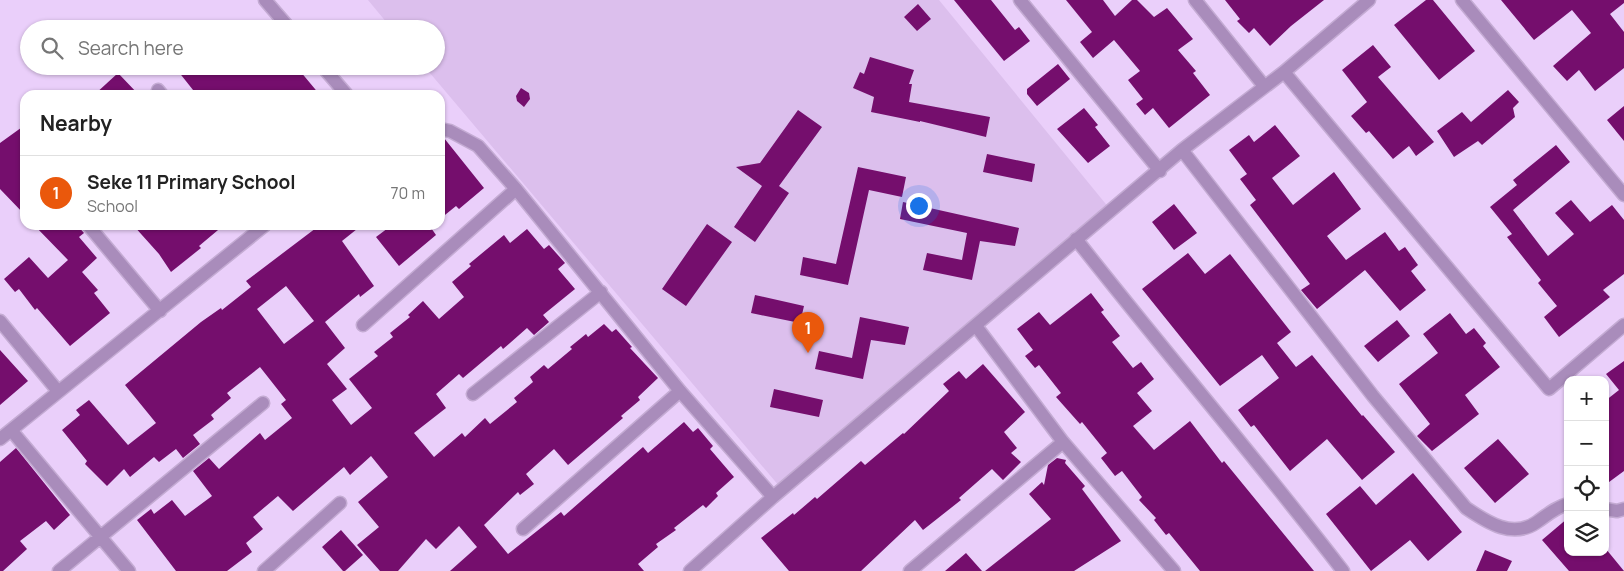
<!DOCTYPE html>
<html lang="en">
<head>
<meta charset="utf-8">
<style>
  body { margin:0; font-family:Manrope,sans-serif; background:#f2f2f2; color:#222 }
  .controls { position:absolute; right:15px; bottom:15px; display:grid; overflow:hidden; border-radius:10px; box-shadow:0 1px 4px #0004 }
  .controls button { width:45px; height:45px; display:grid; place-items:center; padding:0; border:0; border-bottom:1px solid #e0e0e0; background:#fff; color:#222; font:25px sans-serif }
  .you { position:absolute; left:918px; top:205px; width:18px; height:18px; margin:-12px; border:4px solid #fff; border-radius:50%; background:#1a73e8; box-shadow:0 0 0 8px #1a73e833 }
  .badge { display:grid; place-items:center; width:32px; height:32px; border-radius:50%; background:#ea580c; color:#fff; font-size:16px; font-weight:700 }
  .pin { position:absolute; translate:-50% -41px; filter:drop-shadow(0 1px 2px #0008) }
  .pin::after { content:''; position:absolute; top:26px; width:18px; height:15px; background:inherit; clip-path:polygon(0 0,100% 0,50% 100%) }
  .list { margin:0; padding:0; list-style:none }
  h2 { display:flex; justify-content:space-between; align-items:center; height:65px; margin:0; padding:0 20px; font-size:21px }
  h2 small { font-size:16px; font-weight:400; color:#767676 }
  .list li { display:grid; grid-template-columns:32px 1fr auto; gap:15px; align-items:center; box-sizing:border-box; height:75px; padding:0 20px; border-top:1px solid #e0e0e0 }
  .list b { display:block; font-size:19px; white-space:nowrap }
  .list p { margin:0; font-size:16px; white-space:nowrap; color:#767676 }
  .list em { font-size:16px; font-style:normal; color:#767676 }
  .icon { flex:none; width:28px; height:28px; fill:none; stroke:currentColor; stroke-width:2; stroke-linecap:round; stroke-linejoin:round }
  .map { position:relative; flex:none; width:1624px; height:571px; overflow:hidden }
  .search { position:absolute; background:#fff; box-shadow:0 1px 4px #0004; left:20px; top:20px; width:425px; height:55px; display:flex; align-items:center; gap:12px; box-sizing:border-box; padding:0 18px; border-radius:28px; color:#767676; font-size:19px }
  .panel { position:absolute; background:#fff; box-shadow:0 1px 4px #0004; left:20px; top:90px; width:425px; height:140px; border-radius:15px }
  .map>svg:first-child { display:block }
</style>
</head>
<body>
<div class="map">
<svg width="1624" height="571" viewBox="0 0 1624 571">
  <rect width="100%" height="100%" fill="#eacffa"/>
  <path fill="#dcbfed" d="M368,0H939L1114,214L785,493L424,66H436V29H392Z"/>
  <path fill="#750e6d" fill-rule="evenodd" d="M954,0H991L1015,30L1019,27L1030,41L1004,61Z
    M1066,0H1103L1115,16L1132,0H1137L1154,17L1167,8L1193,39L1178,50L1196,71L1193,73L1210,95L1169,128L1153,108L1145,115L1136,104L1143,99L1128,80L1140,71L1114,40L1093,58L1080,42L1092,32Z
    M1225,0H1324L1291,26L1270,46L1254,28L1249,33L1237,21L1240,19Z
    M1426,0H1433L1475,51L1439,80L1394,25Z
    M1501,0H1624V3L1610,14L1624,32V68L1595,91L1579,70L1567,81L1553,66L1591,33L1572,10L1534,40Z
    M918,4L931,19L917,31L904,17Z
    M1373,45L1391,67L1378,77L1434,142L1416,156L1409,146L1393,159L1369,131L1366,133L1351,116L1367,102L1342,70Z
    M870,57L914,70L909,84H912L909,102L990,117L986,137L920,121V122L871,112L874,97L853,88L860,72L864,74Z
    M1058,64L1070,79L1037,106L1027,94V89Z
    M174,66H288L295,75L300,71L320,95H197Z
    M118,73L139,95H94Z
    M521,88L529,93L530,99L524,107L517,101L516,96Z
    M1508,90L1519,102L1513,108L1515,117L1482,145L1478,141L1454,157L1437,131L1462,112L1471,122Z
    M1624,106V141L1607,120Z
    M1084,108L1098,125L1095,127L1110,146L1088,163L1057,129Z
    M798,110L822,127L779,186L789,193L755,242L734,227L762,186L736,167L760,163Z
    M25,125V215L0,189V143Z
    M1275,125L1300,156L1272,178L1293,205L1334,172L1361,209L1327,236L1346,260L1385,232L1399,251L1405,247L1418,265L1411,271L1426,290L1400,311L1365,270L1317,309L1301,290L1310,284L1250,205L1256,200L1240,179L1247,174L1229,150L1249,135L1254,142Z
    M440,137L444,138L484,188L459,209L456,206L440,219Z
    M1556,145L1570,162L1513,210L1548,256L1574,234L1555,213L1571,200L1590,222L1612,205L1624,220V274L1603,290L1610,297L1559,337L1544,317L1557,306L1538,283L1541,280L1507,237L1512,234L1490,207L1517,185L1513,180Z
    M987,154L1035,164L1032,182L983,172Z
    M858,167L906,177L902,197L869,190L848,285L800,275L803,257L836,264Z
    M903,202L1019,228L1015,246L980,241L972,280L923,270L927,253L962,260L967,233L900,219Z
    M1174,204L1197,233L1174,250L1152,222Z
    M707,224L732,242L686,306L662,289Z
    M34,225H77L84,233L79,237L97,258L82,272L98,290L94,293L110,313L70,346L37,308L35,310L19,289L15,292L4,279L29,257L48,278L68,260Z
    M133,225H224L199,246L201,248L171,272L159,254Z
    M320,225H362L342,241L374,286L360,297L359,294L325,322L345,348L327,364L347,389L332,400L351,425L372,408L349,379L378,356L374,352L393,337L390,333L410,317L408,315L423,301L439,319L464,297L452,282L471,266L469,264L504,235L510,243L527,229L544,249L549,245L565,263L558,269L575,289L543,315L549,322L534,335L527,328L503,349L501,346L463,378L459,374L436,394L446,408L414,433L434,457L462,433L465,437L485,418L490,424L517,402L514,398L533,382L530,377L544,365L548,369L572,349L570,347L586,334L588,337L604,324L612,332L616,329L632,347L630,348L658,378L638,397L640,400L621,416L623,418L568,465L554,449L526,474L534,484L520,495L518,492L484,525L508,554L561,512L564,516L643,447L648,453L684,422L693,432L698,428L713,446L710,449L734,477L716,493L718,496L706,508L703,505L674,528L676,530L656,544L658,547L638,564L644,571H450L477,547L459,526L436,549L426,539L398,571H380L357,545L379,527L358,502L388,477L371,456L350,475L344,467L293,511L278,496L253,517L263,529L246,543L252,552L227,571H176L137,520L151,509L154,514L172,500L185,516L212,496L193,471L209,458L219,469L260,433L265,440L292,418L281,404L286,400L260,367L227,393L231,398L211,415L214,419L193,435L200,444L183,458L176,449L159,462L154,457L130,477L124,469L107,486L85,464L87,461L62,430L80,415L76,410L89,400L128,445L156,423L125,385L201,322L221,308L222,310L251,287L246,281ZM286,286L314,321L284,344L257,309Z
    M392,225H429L436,235L399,266L376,237Z
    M1188,253L1205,274L1230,254L1291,332L1277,343L1296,367L1312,355L1362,416L1363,415L1395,452L1362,480L1327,439L1290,471L1254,425L1251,427L1238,410L1279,378L1262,355L1220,386L1142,289Z
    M1091,293L1104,310L1101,312L1120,336L1112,342L1133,368L1141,362L1154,379L1137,393L1152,411L1133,426L1154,450L1190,421L1222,463L1224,461L1314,571H1200L1169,533L1166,535L1154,520L1156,518L1139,500L1142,497L1122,471L1115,476L1101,458L1107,453L1082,422L1080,424L1056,397L1061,393L1039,365L1035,368L1025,356L1033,350L1017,329L1039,312L1050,325Z
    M755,295L804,306L800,323L751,313Z
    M1450,313L1466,334L1474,328L1486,343L1483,346L1500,367L1465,395L1479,414L1432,451L1417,436L1430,424L1399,384L1438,353L1423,334Z
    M860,317L909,327L905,345L871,340L863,379L815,369L819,351L852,358Z
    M1397,320L1410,336L1378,362L1364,346Z
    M0,350L28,381L0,405Z
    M1624,361V471L1605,485V401L1619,390L1606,374Z
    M983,364L1025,412L1004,432L1017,448L1011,453L1021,462L1003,480L992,469L959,498L961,500L923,530L915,520L861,571H789L761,538L793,513L794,515L815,497L817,499L861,461L865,465L903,433L904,434L949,391L943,384L959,371L966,379Z
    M774,389L823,400L819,417L770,407Z
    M1498,439L1529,474L1495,503L1464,468Z
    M16,448L70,515L54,530L46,521L20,541L27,549L3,571H0V462Z
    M1057,458L1066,460L1065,463L1085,486L1082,489L1121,541L1074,571H985L1051,519L1029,494L1042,482L1044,485L1048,465Z
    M1413,473L1462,532L1428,561L1410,540L1371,571L1326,514L1360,486L1376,505Z
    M1568,518V552H1605L1606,549L1624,571H1569L1542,540Z
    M341,530L363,555L345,571H343L322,547Z
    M1485,550L1512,561L1507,571H1476Z
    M966,553L982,571H945Z"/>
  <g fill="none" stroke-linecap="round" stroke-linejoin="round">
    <defs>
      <path id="minor" d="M265,0L290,29
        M1020,0L1160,171
        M1195,0L1264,86
        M1462,0L1624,195
        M322,66L347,95
        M1284,72L1549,389L1624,325
        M158,90L162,95
        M440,129L450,131L478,146L516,189L680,391L773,497
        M1182,150L1373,396L1466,508C1488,523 1513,539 1537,522C1547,515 1556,507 1568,504
        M88,225L160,311
        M1076,239C1164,351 1257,459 1343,571
        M0,321L57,390
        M363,325L516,189
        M976,326L1063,442L1174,571
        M473,394L601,292
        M11,430L129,571
        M0,439C88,367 177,297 265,225
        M1605,509L1617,511L1624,509
        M523,529L680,391
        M59,571L263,403
        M264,571L340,503
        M690,571L773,497L1182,150L1284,72L1369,0
        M910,571L1063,442"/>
    </defs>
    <use href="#minor" stroke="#c4abd3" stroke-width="15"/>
    <use href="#minor" stroke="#a98cbb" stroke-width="12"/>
  </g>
</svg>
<div class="controls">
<button>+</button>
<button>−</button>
<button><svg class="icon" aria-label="locate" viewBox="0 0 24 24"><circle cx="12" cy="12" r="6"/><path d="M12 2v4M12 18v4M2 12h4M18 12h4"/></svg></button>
<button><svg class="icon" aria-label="layers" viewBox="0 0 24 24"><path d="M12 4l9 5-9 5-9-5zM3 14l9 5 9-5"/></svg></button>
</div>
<div class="you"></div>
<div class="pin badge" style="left:808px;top:353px">1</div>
<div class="search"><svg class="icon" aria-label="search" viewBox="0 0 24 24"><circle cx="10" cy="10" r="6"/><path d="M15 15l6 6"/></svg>Search here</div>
<section class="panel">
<h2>Nearby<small></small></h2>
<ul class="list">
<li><span class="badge">1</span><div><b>Seke 11 Primary School</b><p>School</p></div><em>70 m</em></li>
</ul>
</section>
</div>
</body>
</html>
